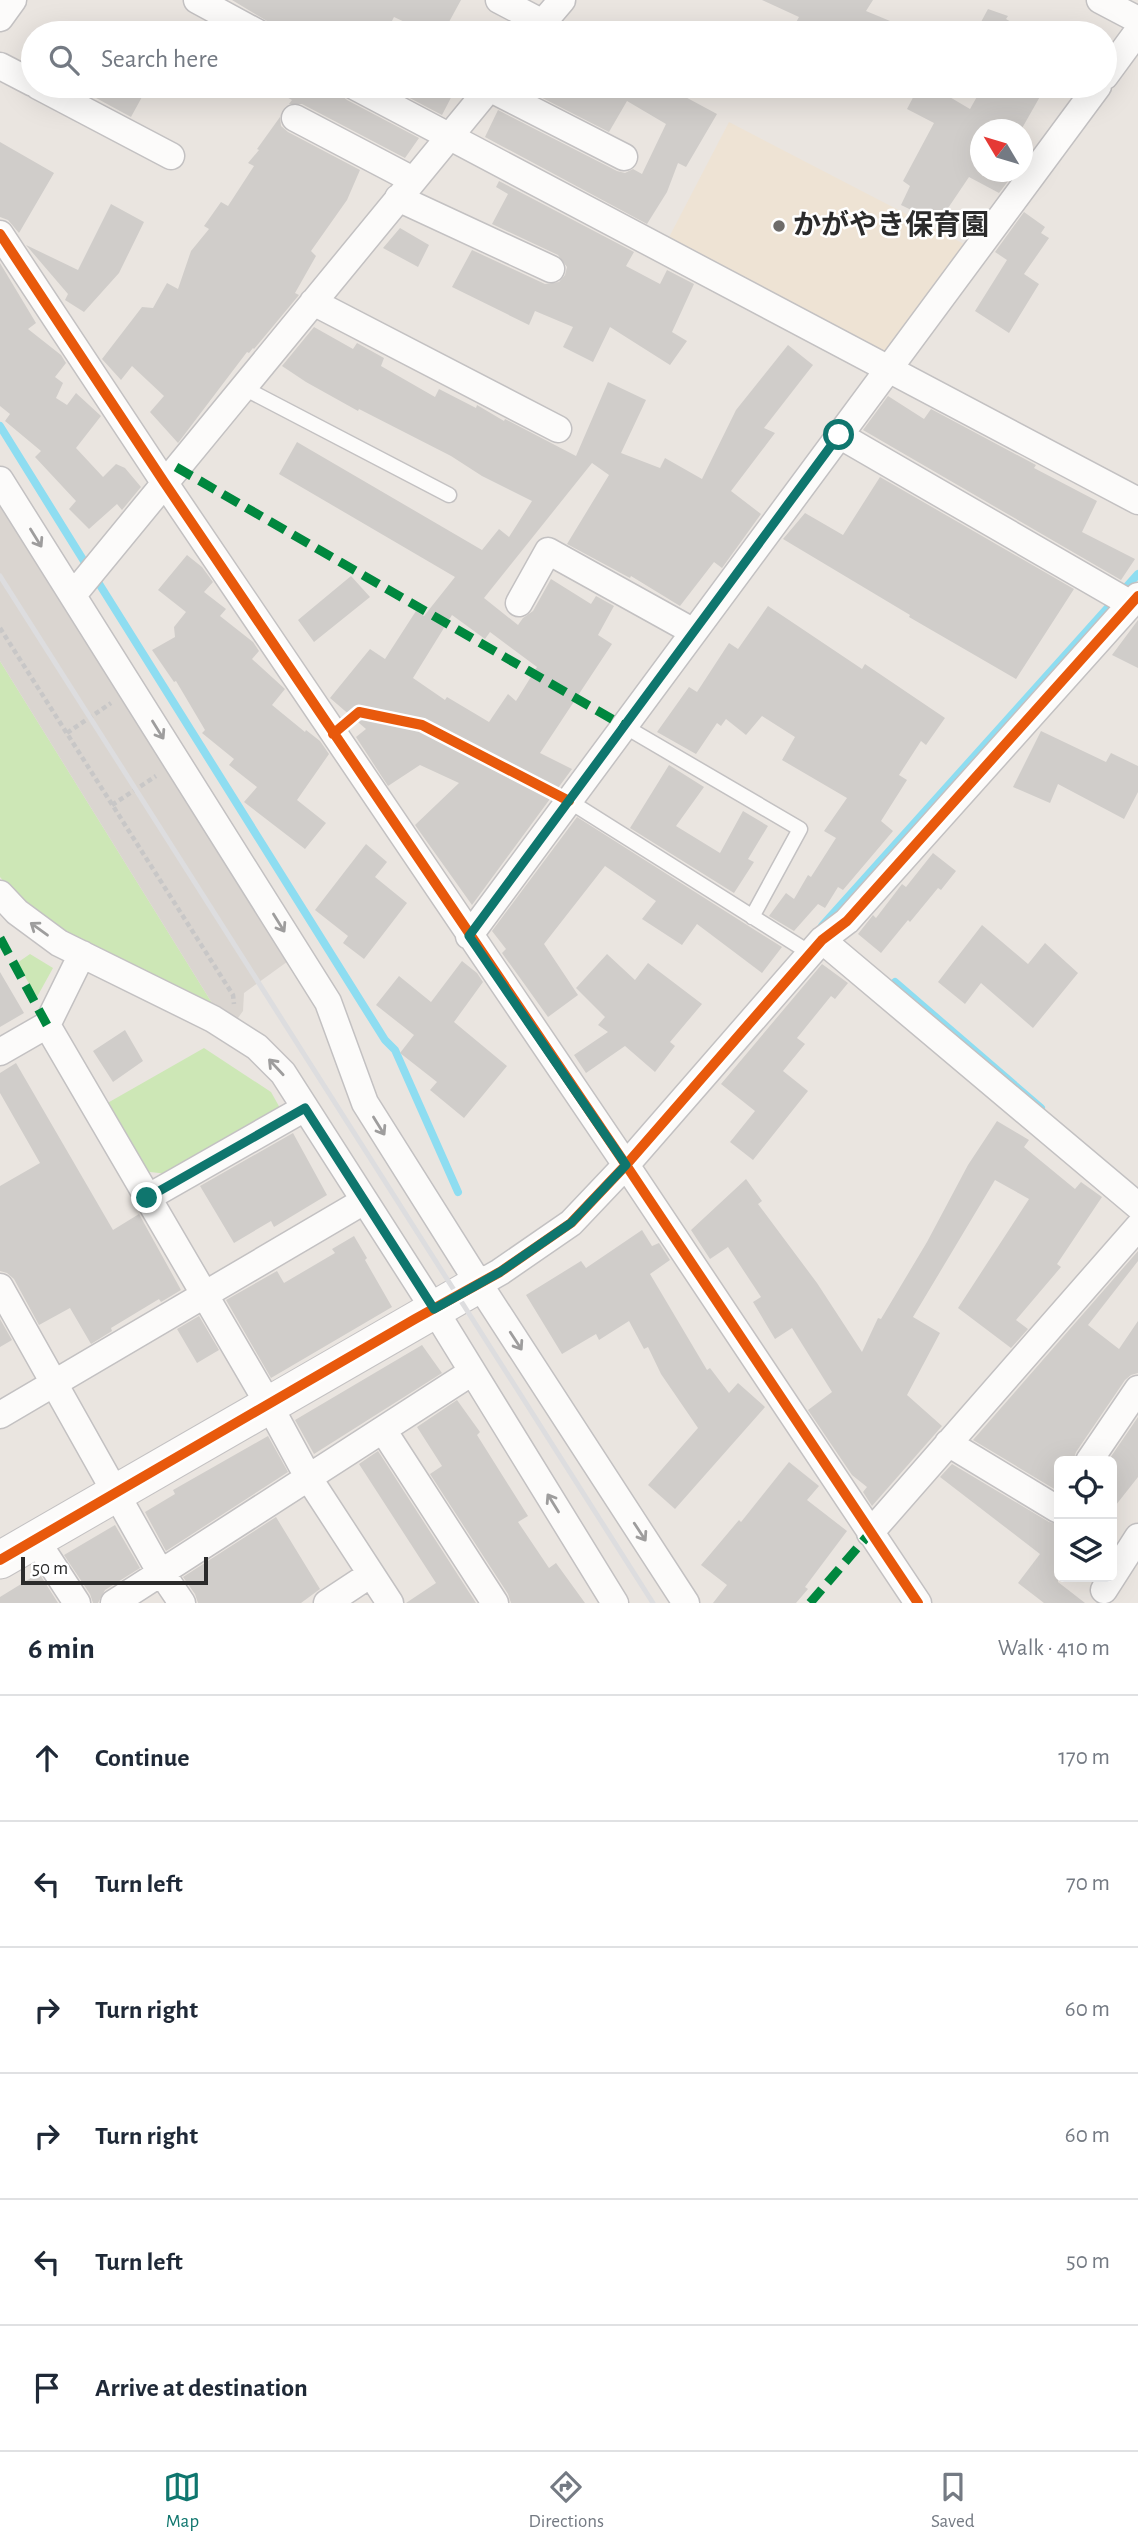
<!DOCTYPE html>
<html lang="en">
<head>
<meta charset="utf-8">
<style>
  body { margin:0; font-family:"Alegreya Sans","Noto Sans JP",sans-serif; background:#f6f6f7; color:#1f2937 }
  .controls { position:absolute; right:21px; bottom:21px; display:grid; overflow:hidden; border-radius:10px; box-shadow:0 7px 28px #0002 }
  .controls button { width:63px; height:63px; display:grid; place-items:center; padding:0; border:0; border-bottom:2px solid #e0e1e3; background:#fff; color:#1f2937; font:35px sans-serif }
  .compass { position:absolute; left:970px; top:119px; width:63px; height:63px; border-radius:50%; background:#fff; box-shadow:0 7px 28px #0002; rotate:308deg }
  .scale { position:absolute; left:21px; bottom:18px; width:187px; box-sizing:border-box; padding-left:7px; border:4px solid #2b2b2b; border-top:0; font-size:19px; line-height:24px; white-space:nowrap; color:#2b2b2b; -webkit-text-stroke:5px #fff; paint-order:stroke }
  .stop { position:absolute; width:21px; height:21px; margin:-16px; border:5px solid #0f766e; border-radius:50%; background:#fff }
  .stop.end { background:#0f766e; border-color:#fff; box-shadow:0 2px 7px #0008 }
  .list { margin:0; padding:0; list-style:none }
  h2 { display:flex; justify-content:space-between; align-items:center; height:91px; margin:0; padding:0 28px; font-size:30px }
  h2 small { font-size:23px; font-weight:400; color:#747a83 }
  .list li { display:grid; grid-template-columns:46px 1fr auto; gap:21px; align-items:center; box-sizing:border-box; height:126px; padding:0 28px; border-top:2px solid #e0e1e3 }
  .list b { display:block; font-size:26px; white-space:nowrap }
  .list em { font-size:23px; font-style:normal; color:#747a83 }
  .icon { flex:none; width:38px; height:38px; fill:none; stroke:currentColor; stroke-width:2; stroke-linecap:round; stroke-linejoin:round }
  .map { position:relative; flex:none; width:1138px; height:1603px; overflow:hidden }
  .search { position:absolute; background:#fff; box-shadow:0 7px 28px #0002; left:21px; right:21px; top:21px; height:77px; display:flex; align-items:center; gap:18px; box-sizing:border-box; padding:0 24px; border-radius:38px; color:#747a83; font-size:26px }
  .sheet { height:847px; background:#fff }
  nav { display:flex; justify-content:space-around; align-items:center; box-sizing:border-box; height:98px; border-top:2px solid #e0e1e3; background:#fff; font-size:19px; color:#747a83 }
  nav a { display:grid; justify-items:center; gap:4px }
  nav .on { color:#0f766e }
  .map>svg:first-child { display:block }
</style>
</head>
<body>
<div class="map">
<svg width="1138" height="1603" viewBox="0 0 1138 1603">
  <rect width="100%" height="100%" fill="#eae5e0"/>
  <path fill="#eee3d4" d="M729,122L966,245L885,356L666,243Z"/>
  <path fill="#cde7b6" d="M0,661L217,1011L69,936L20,901L0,877Z
    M30,954L53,968L37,997L17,963Z
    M204,1048L271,1092L280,1108L168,1174L150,1172L135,1163L104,1105Z"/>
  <path fill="#dad5d0" d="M0,499L291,959L244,993L243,1011L235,1022L217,1011L0,661Z"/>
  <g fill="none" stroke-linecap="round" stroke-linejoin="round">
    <path stroke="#8eddf1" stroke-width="8" d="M0,426L87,566
      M98,582L385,1040L395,1050L458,1192
      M822,926L1138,574
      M895,982L1041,1108"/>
  </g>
  <path fill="#d0cdca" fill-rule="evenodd" d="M232,0H461L443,33H428L394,17L386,33H287Z
    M762,0H873L866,11L919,33H790L799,17Z
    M988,9L1008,16L1006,19L1030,33H975Z
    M74,86H148L131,117Z
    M266,86H338L340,94L347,100L419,138L405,158L302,104H289L292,100Z
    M387,86H457L442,115Z
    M519,86H665L717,114L686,167L678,163L667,192L647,224L485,137L498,110L617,171L625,173L633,169L642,174L666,124L627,101L609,132Z
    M919,86H931L970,109L983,86H1046L1021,130H981V172H1004L1012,176L999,193L969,177L938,223L901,205L910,186L903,181L934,123L907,109Z
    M280,117L281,126L288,132L360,170L347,200L311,251L316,256L295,293L299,295L254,349L253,348L249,353L247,352L178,443L150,412L164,396L132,366L121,380L102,359L142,307L153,308L167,283L178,289L191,251L209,229L204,226L221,202L228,206L254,166L248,163L259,150L257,149Z
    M0,142L54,173L19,233L8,220L0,217Z
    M499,181L634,252L626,266L660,284L667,270L694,284L672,332L687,341L670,365L610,327L593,362L563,347L573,327L535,311L529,325L452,287L472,250L545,284L559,282L565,275L567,267L558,255L492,224L508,194L496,187Z
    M111,204L144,222L119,273L84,312L65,300L68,294L26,245L78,270Z
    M1024,212L1045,227L1041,233L1049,238L1024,274L1039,284L1009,333L975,311L1007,260L995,252Z
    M400,228L429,245L418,267L383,248Z
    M0,263L36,323L28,329L61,355L66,363L55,377L63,383L56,398L67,405L76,393L101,416L76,448L103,477L116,464L125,468L141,487L122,510L117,504L89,529L69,509L76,501L35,457L41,451L5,421L10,414L0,406Z
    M314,327L353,349L357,343L384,358L381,366L435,397L439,389L476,408L477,405L504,421L505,419L576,456L608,382L646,400L621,453L660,468L665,458L702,479L736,410L788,345L813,365L764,428L775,433L731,491L761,514L722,568L714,562L680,606L631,576L630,578L567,544L609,475L592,463L484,598L518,625L523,618L533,611L551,579L591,604L596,596L614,606L598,635L612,644L540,753L572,769L472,905L415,825L459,783L420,765L388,786L356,737L366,729L330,698L370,649L385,659L416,611L424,616L455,577L279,474L297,442L482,550L499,529L509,537L532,501L482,476L451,456L359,409L358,411L306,382L282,366ZM452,615L485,639L490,632L537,667L516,701L508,694L489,722L447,697L445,700L413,678Z
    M888,396L924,419L931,409L1036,465L1034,468L1097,501L1082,532L1135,559L1121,580L863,430Z
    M880,477L1074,589L1016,679L909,617L910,615L783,539L805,513L843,535Z
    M187,555L202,567L213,582L204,592L226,609L220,616L253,642L259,651L252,659L285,689L272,705L305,732L306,730L320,741L329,754L297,800L326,823L305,849L244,802L257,787L229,765L234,759L202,733L205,730L176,681L174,682L152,650L175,637L174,627L186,612L158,590Z
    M351,576L370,597L314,642L298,620Z
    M768,606L862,669L865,664L945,718L926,745L921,741L899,775L907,780L881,821L893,831L843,890L838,887L825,908L818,904L794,931L769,916L786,893L794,899L808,875L811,877L836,838L824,831L847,798L782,760L795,737L762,716L746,735L726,719L721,726L717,723L696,754L657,732L689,687L697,692L729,643L738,649Z
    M1138,620V668L1112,655Z
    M1041,731L1106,762L1111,753L1138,766V792L1124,819L1058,784L1050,803L1013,787Z
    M669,765L704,787L676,826L720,853L743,811L768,826L748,859L754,862L734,893L630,828Z
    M577,817L747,925L782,947L762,973L697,924L682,945L642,919L656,901L605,866L544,944L578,995L548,1017L502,953L506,949L492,931Z
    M366,844L387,862L375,877L407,903L364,959L343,943L348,936L315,910Z
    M933,853L956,871L941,890L938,888L910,922L908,920L881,953L858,934L873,915L876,918L902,884L906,887Z
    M982,925L1028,964L1045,943L1078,973L1033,1028L981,983L965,1004L938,982Z
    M607,954L635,980L648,963L702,1004L670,1042L675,1046L655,1072L625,1046L586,1073L574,1055L608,1032L598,1025L605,1017L576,988Z
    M462,961L477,973L483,982L454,1022L507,1066L464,1118L430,1090L437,1082L400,1053L414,1035L376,1005L399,976L431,1002Z
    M822,964L848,983L835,999L831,996L797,1038L805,1044L783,1071L808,1091L753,1160L730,1142L755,1111L721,1084Z
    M0,972L24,1013L0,1027Z
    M125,1030L143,1061L113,1082L93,1051Z
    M16,1063L113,1230L139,1214L181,1290L161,1302L159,1299L111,1328L112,1331L91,1344L70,1308L39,1325L14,1279L7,1273L0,1271V1186L40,1163L0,1093V1073Z
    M997,1121L1029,1140L1024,1147L1075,1189L1081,1182L1102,1197L1057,1264L1061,1267L1016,1320L1028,1329L1011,1348L958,1308L1029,1199L995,1180L913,1317L940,1333L907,1395L942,1426L872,1506L863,1492L867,1487L852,1475L808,1410L832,1392L792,1328L775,1339L753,1302L761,1297L728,1247L710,1259L691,1230L746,1179L762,1201L758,1204L817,1283L862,1352L878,1318L881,1319L927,1242L968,1165Z
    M293,1133L327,1195L274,1227L271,1221L234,1243L200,1186Z
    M642,1230L652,1246L659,1243L670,1260L650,1274L707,1370L710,1368L729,1393L738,1383L765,1407L675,1509L648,1485L698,1428L661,1374L648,1347L644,1349L629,1321L599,1340L596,1334L562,1354L526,1295L581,1261L586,1268Z
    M354,1236L367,1258L365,1260L392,1307L271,1378L226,1300L277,1271L284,1283L335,1253L332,1249Z
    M1138,1251V1261L1088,1325L1119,1349L1138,1321V1373L1131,1375L1125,1380L1076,1452L1073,1461H1059V1489L1056,1490L973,1440Z
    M199,1316L219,1350L197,1363L177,1329Z
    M0,1319L12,1340L0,1347Z
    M422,1345L442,1373L314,1454L295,1420Z
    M457,1400L480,1432L477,1435L528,1516L518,1522L549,1568L556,1563L585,1603H511L508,1594L430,1474L442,1466L417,1427Z
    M1138,1417V1477L1112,1510V1461H1108Z
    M268,1436L288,1472L166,1551L145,1512L175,1494L173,1490Z
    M378,1451L476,1603H406L436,1583L359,1464Z
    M789,1462L819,1486L807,1500L847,1531L805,1587L808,1589L796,1603H713L727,1585L701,1565L739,1520L741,1522Z
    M952,1464L1049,1522L1059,1524L1058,1582L1085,1603H1044L1018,1583L1040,1554L940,1477Z
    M276,1517L320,1589L301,1603H198L195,1594L183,1577Z
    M115,1525L140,1568L105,1590L98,1603H93L90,1594L64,1555Z
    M39,1573L58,1603H0V1597Z"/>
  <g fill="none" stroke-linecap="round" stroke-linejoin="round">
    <defs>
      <path id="lane" d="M242,387L449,495
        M624,726L800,829L752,917
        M569,801L810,953"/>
      <path id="street" d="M197,0L258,33
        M499,0L543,23
        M1100,0L1138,20
        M0,18L13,0
        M534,33L562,0
        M0,66L33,83
        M1105,76L1138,31
        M38,86L171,156
        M354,86L1138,501
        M489,88L624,157
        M295,118L413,180
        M398,198L551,269
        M0,234L164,482L626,1165L918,1603
        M313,302L558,429
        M839,435L1131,604
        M0,480L328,1002L365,1103L479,1284L686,1603
        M73,595L491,86
        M519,603L548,551L694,632
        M0,894L17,912L59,943L213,1019L257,1047L283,1073L434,1309L615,1603
        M469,936L1098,86
        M822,940L1138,1206
        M47,1025L269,1405L308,1477L390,1603
        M0,1052L47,1025L82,954
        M147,1198L305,1108
        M479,1284L500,1272L571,1223L626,1165L822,940L847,921L1138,596
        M0,1287L155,1563L182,1603
        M0,1415L364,1201
        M383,1430L495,1603
        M948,1443L1057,1509L1059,1505
        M1089,1461L1138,1389
        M870,1533L1138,1227
        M36,1540L77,1603
        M1104,1590L1138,1537
        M114,1603L472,1372
        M327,1603L371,1574"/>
      <path id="secondary" d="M0,1560L479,1284"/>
    </defs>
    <use href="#lane" stroke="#c3c1c2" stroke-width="17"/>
    <use href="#street" stroke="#c3c1c2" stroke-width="29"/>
    <use href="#secondary" stroke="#c3c1c2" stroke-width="39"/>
    <path stroke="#c8c7c7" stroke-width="4.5" stroke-dasharray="5 3.5" stroke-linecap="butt" d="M0,628L233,995L234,1004
      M67,733L111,703
      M112,805L156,776"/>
    <use href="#lane" stroke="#fcfbfa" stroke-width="14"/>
    <use href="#street" stroke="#fcfbfa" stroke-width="26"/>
    <use href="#secondary" stroke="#fcfbfa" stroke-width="37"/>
    <path stroke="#dddddf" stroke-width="5" d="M0,576L653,1603"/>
    <path stroke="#00873e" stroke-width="9" stroke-dasharray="18 9" stroke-linecap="butt" d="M176,467L624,726
      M0,938L47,1025
      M810,1603L870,1533"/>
    <defs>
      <path id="cycleway" d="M0,234L164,482L626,1165L918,1603
        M333,734L359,712L422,725L569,801
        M0,1560L415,1319L500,1272L571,1223L626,1165L822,940L847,921L1138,596"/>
    </defs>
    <use href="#cycleway" stroke="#fff" stroke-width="15"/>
    <use href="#cycleway" stroke="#e8590c" stroke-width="10"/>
  </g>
  <defs><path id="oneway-shaft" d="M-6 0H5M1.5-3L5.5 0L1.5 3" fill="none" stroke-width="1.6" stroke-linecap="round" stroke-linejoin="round" transform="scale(1.75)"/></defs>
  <g stroke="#9e9d9d">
    <use href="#oneway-shaft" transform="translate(36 538) rotate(58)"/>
    <use href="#oneway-shaft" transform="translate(158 730) rotate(58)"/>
    <use href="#oneway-shaft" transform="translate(279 923) rotate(58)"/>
    <use href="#oneway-shaft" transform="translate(39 929) rotate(-144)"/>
    <use href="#oneway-shaft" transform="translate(276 1067) rotate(-133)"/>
    <use href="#oneway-shaft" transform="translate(379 1126) rotate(58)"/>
    <use href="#oneway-shaft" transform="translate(516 1341) rotate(57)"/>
    <use href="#oneway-shaft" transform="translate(553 1503) rotate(-122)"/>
    <use href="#oneway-shaft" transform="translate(640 1532) rotate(57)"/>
  </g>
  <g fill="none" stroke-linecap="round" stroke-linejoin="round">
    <path stroke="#0f766e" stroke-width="9" d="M147,1198L305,1108L434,1309L500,1272L571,1223L626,1165L469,936L839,435"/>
  </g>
  <circle fill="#6e6c6a" stroke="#fff" stroke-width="2.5" cx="779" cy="226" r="7"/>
  <g text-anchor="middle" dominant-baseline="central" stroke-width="5" stroke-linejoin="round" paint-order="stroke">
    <g font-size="28" font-weight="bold" fill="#2b2b2b" stroke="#fff" text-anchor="start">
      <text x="793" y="226">かがやき保育園</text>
    </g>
  </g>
</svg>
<div class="controls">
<button><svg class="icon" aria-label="locate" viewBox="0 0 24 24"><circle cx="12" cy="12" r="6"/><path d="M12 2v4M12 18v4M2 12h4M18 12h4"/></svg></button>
<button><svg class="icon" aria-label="layers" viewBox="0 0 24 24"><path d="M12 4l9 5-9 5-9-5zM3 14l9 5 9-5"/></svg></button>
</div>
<svg class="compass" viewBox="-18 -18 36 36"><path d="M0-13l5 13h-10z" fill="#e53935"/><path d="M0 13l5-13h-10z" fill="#747a83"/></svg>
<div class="scale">50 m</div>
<div class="stop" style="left:839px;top:435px"></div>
<div class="stop end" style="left:147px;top:1198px"></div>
<div class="search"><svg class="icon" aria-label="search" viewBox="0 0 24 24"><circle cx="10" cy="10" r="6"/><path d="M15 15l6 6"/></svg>Search here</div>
</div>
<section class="sheet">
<h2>6 min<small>Walk · 410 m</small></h2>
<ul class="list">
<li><svg class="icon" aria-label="ahead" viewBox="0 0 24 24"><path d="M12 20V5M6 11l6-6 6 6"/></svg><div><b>Continue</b></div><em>170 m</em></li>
<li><svg class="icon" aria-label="left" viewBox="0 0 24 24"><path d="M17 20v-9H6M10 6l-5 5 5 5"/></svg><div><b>Turn left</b></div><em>70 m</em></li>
<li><svg class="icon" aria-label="right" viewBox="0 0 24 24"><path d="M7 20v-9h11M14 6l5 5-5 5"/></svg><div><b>Turn right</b></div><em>60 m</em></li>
<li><svg class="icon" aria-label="right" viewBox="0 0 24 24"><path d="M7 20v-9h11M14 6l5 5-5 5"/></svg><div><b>Turn right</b></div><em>60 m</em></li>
<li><svg class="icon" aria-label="left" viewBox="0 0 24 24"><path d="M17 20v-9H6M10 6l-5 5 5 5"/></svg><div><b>Turn left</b></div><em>50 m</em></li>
<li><svg class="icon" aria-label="arrive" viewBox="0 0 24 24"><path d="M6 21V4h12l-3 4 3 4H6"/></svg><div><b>Arrive at destination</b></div></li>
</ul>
</section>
<nav>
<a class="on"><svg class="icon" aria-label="map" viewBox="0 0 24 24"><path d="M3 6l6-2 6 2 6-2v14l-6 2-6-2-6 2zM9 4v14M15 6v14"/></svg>Map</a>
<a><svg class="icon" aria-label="directions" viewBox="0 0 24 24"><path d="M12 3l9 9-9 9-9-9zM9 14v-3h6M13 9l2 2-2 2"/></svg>Directions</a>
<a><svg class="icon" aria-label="saved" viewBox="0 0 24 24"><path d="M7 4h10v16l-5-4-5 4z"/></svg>Saved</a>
</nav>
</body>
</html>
